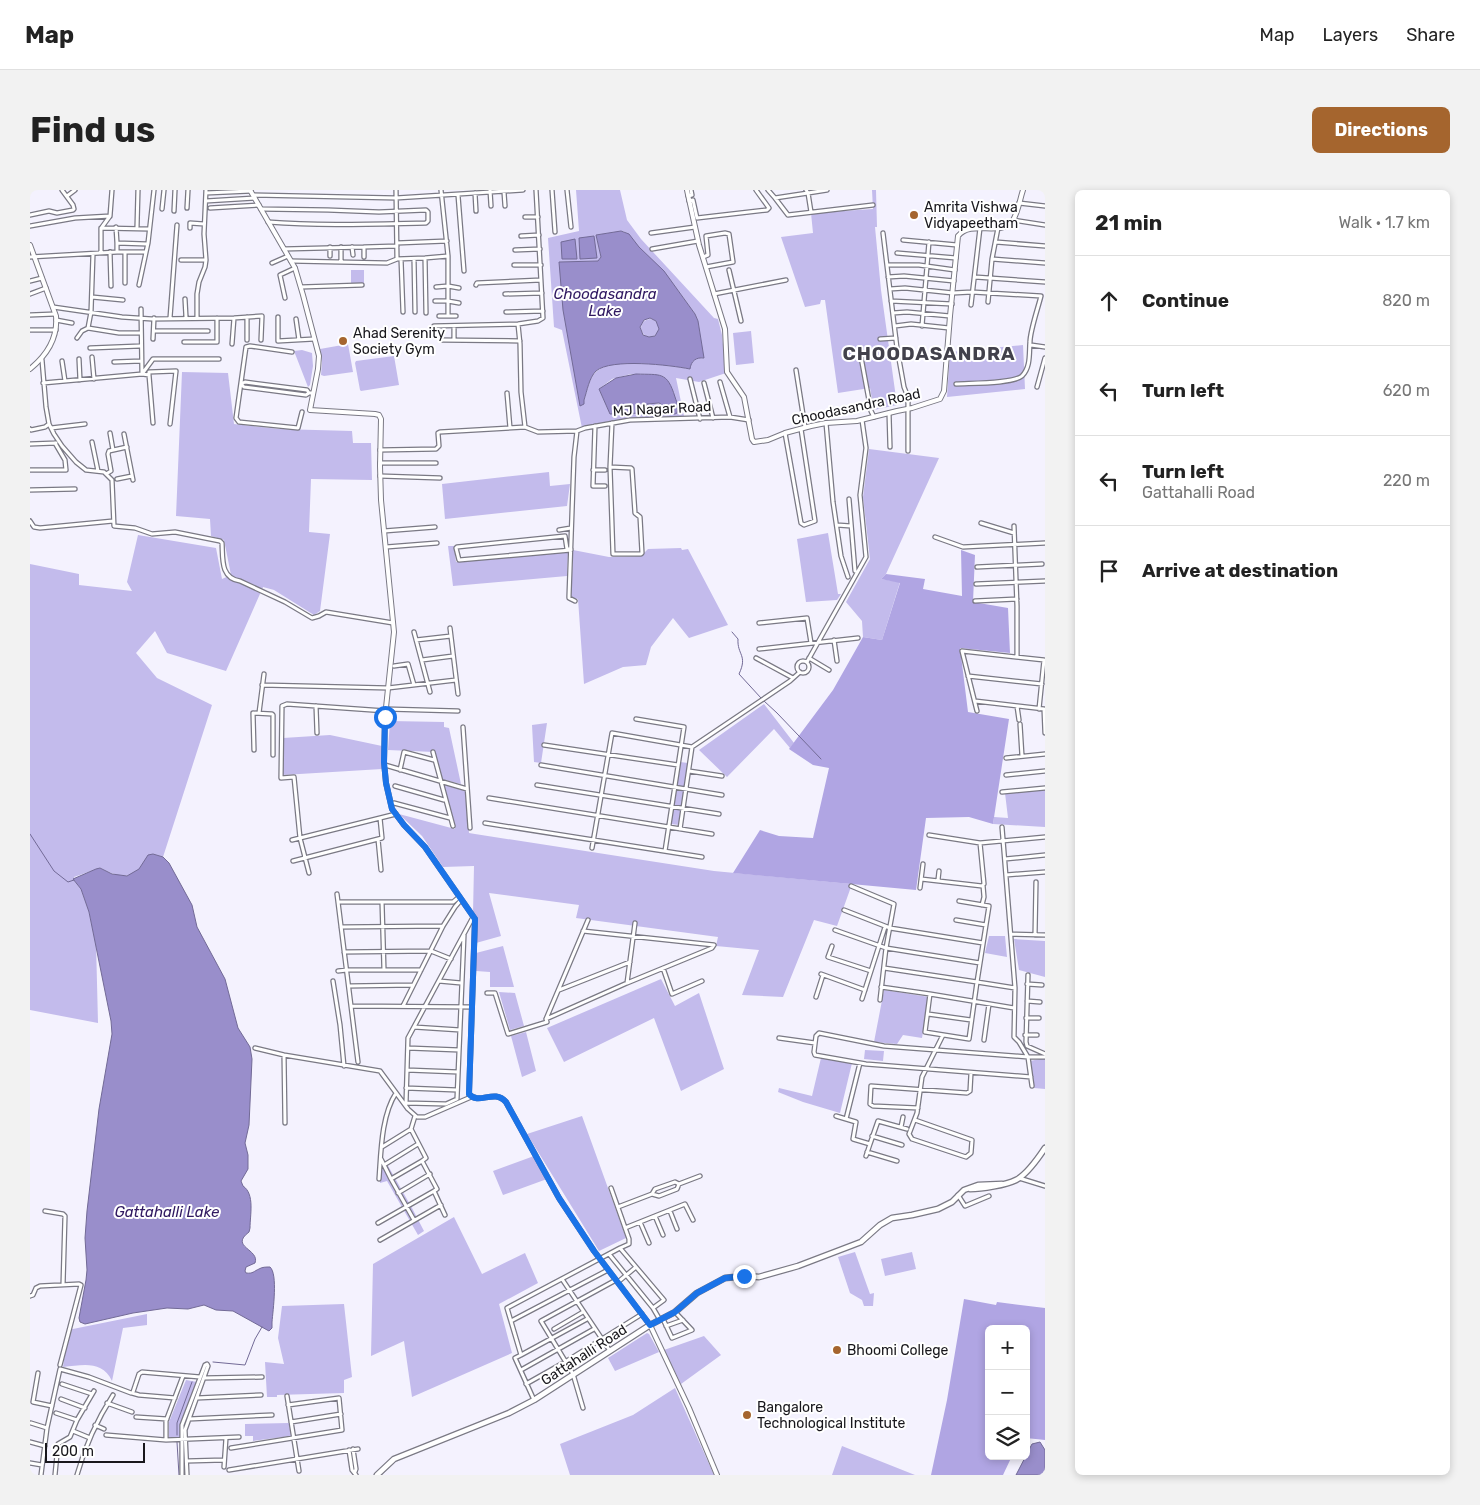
<!DOCTYPE html>
<html lang="en">
<head>
<meta charset="utf-8">
<style>
  body { margin:0; font-family:Rubik,sans-serif; background:#f2f2f2; color:#222 }
  .controls { position:absolute; right:15px; bottom:15px; display:grid; overflow:hidden; border-radius:8px; box-shadow:0 2px 8px #0003 }
  .controls button { width:45px; height:45px; display:grid; place-items:center; padding:0; border:0; border-bottom:1px solid #e0e0e0; background:#fff; color:#222; font:25px sans-serif }
  .scale { position:absolute; left:15px; bottom:12px; width:100px; box-sizing:border-box; padding-left:5px; border:2px solid #18171c; border-top:0; font-size:14px; line-height:18px; white-space:nowrap; color:#18171c; -webkit-text-stroke:4px #fff; paint-order:stroke }
  .stop { position:absolute; width:15px; height:15px; margin:-11px; border:4px solid #1a73e8; border-radius:50%; background:#fff }
  .stop.end { background:#1a73e8; border-color:#fff; box-shadow:0 1px 5px #0008 }
  .list { margin:0; padding:0; list-style:none }
  h2 { display:flex; justify-content:space-between; align-items:center; height:65px; margin:0; padding:0 20px; font-size:21px }
  h2 small { font-size:16px; font-weight:400; color:#767676 }
  .list li { display:grid; grid-template-columns:32px 1fr auto; gap:15px; align-items:center; box-sizing:border-box; height:90px; padding:0 20px; border-top:1px solid #e0e0e0 }
  .list b { display:block; font-size:19px; white-space:nowrap }
  .list p { margin:0; font-size:16px; white-space:nowrap; color:#767676 }
  .list em { font-size:16px; font-style:normal; color:#767676 }
  .icon { flex:none; width:28px; height:28px; fill:none; stroke:currentColor; stroke-width:2; stroke-linecap:round; stroke-linejoin:round }
  .map { position:relative; flex:none; width:1015px; height:1285px; overflow:hidden; border-radius:8px }
  header { display:flex; align-items:center; gap:30px; box-sizing:border-box; height:70px; padding:0 25px; background:#fff; border-bottom:1px solid #e0e0e0 }
  header strong { font-size:24px }
  nav { display:flex; gap:28px; margin-inline-start:auto; font-size:18px }
  .intro { display:flex; align-items:center; justify-content:space-between; box-sizing:border-box; height:120px; padding:0 30px }
  h1 { margin:0; font-size:35px }
  .button { padding:12px 22px; border-radius:8px; background:#a5652e; color:#fff; font-size:18px; font-weight:700 }
  main { display:flex; gap:30px; padding:0 30px }
  aside { flex:1; background:#fff; border-radius:8px; box-shadow:0 2px 8px #0003 }
  .map>svg:first-child { display:block }
</style>
</head>
<body>
<header>
<strong>Map</strong>
<nav><a>Map</a><a>Layers</a><a>Share</a></nav>
</header>
<div class="intro"><h1>Find us</h1><a class="button">Directions</a></div>
<main>
<div class="map">
<svg width="1015" height="1285" viewBox="0 0 1015 1285">
  <rect width="100%" height="100%" fill="#f4f2fe"/>
  <path fill="#c3bbec" fill-rule="evenodd" d="M546,0H590L597,30L611,49L684,128L688,129L692,145L696,183L669,192L646,188L654,226C619,227 586,229 552,238L532,140L524,137L518,48L549,41ZM593,41C601,45 603,52 609,58C632,79 648,99 665,124L668,131L673,168C665,167 662,171 659,179C640,175 580,167 566,182C559,189 557,201 554,210L529,72L568,71L571,67L566,45ZM601,184L629,185L634,187L648,218L647,223L645,224L634,223L632,220L631,214H617L615,222L580,224L569,199L582,189Z
    M842,0H846L847,37H845L851,100L867,215L844,220L840,198L808,203L795,110H791L790,114L775,117L751,47L783,43L781,23L843,19Z
    M321,80H334V93H321Z
    M611 138a9 9 0 1 1 18 0a9 9 0 1 1-18 0Z
    M721,141L724,173L706,175L703,143Z
    M318,154L323,182L294,186L291,185L292,172L290,159Z
    M993,155L995,199L917,207L920,162Z
    M272,160L282,163L283,176L280,195L278,197L264,161Z
    M364,166L369,195L331,201L330,200L325,173L326,171Z
    M152,182L198,183L204,234L249,239L322,241L323,253H341L342,290L281,289L279,342L300,344L290,421L284,425L244,400L233,397L196,481L137,463L125,441L106,463L127,488L182,515L133,667L123,664C114,670 115,672 109,679C98,691 82,684 70,678L44,687L45,692L51,699L59,722L66,753L68,833L0,820V374L49,384V395L102,401L97,392L108,345L186,358L192,389L201,385L194,350L181,346L180,329L146,326Z
    M839,259L909,268L856,384L851,389L870,392L852,450L833,447L832,431L816,412L840,369L833,307Z
    M519,282L520,296L540,294L537,316L415,329L412,294Z
    M798,343L808,404H811L807,410L776,412L767,349Z
    M418,356H424L426,372L538,362L537,386L423,396Z
    M651,358L652,360L658,359L698,435L659,448L643,428L621,457L616,475L593,477L554,494L548,409L541,407L543,360L579,367L611,366L618,359Z
    M734,514L764,553L760,558L744,539L697,587L669,560Z
    M360,531L414,532V537L419,538L431,594L411,589L404,562L358,560Z
    M517,533L511,573L504,572L502,535Z
    M300,545L352,556V579L253,585V548Z
    M650,572L658,573L649,635L641,634Z
    M412,594L435,601L439,643L445,644L684,681L822,694L807,736L784,730L753,807L712,805L729,760L686,756L688,747L546,728L549,715L459,703L471,746L446,753L447,728L443,723L444,676L413,677L392,646L369,624L425,639Z
    M1015,600V637L963,634L964,627L978,628L975,603Z
    M959,746H975L977,767L955,763Z
    M984,749L1015,751V787L989,780Z
    M473,756L484,797H460V782L446,781V763Z
    M631,789L645,816L669,803L694,879L651,901L624,828L534,872L517,838Z
    M854,800L899,807L892,848L873,845L867,854L844,852Z
    M469,802L485,803L494,836L480,840Z
    M496,842L506,881L492,887L481,846Z
    M835,860L854,861L853,871L834,869Z
    M791,868L822,873L810,923L773,912L748,902L749,898L782,906Z
    M1015,868V899L1004,898L1000,871Z
    M552,926L596,1048L569,1061L497,944Z
    M504,966L517,989L473,1005L463,981Z
    M357,974L382,1018L394,1041L388,1045L357,991L350,993L351,976Z
    M424,1027L452,1084L495,1063L508,1093L469,1114L482,1163L382,1207L374,1151L341,1166L343,1074Z
    M825,1062L840,1104L844,1103L843,1116H834L832,1110L820,1103L808,1067Z
    M882,1062L886,1079L855,1086L851,1069Z
    M314,1114L322,1187L314,1190V1203L247,1205V1207H237L235,1172L254,1174L248,1148L252,1116Z
    M117,1124V1135L93,1138L82,1191C72,1170 53,1175 33,1177L38,1140Z
    M617,1143L619,1144L629,1162L585,1181L578,1168Z
    M674,1146L691,1165L651,1194L634,1160Z
    M156,1190L167,1192L150,1236L151,1248H139V1232Z
    M645,1198L684,1285H540L530,1254L603,1225Z
    M259,1233L261,1246L223,1251V1246H215V1234Z
    M812,1256L885,1285H802Z"/>
  <path fill="#b0a5e3" d="M931,360L945,365L943,412L978,418L980,463L930,458L938,522L979,529L963,634L939,627L896,628L886,700L703,683L730,640L749,646L783,648L799,578L783,575L759,559L803,500L833,447L852,450L870,393L851,389L856,384L895,389L893,399L932,406Z
    M934,1109L966,1115L967,1112L1015,1118V1250L996,1248V1139H959V1266H982L973,1285H901L917,1210Z"/>
  <path fill="#998ecb" stroke="#726a96" fill-rule="evenodd" d="M591,41L599,44L609,57L634,81L665,124L668,131L674,168C666,167 661,171 660,179C640,175 581,168 566,181C559,188 557,201 554,210V214L550,216L533,120L529,72L568,71L571,67L566,45ZM620,128L626,131L629,139L625,146L619,147L613,145L610,137L614,130Z
    M564,46L567,68L550,69L549,48Z
    M545,49L547,69H532L531,52Z
    M606,184C631,185 637,181 645,207C647,213 649,217 647,223L645,224L634,223L632,220L631,214L629,213L617,214L615,222L613,223L580,224L569,199L586,188Z
    M123,664L133,667L139,673L162,715L167,737L195,789L208,838L220,857L222,869L219,935L215,953L218,965V979L211,991L213,996C225,1004 220,1025 220,1038L219,1042C199,1057 230,1059 225,1073L216,1077L215,1081L216,1083C223,1084 224,1081 229,1079C232,1077 236,1077 240,1077C248,1084 243,1120 242,1132V1138L239,1141L203,1121L186,1120L174,1115L158,1119L137,1118L103,1123L55,1134L50,1132L49,1128L56,1090L57,1080L55,1048L57,1021L69,919L82,844L81,831L59,722L51,699L43,689L66,679L70,678L82,684L97,686L109,679L118,665Z
    M1010,1252L1015,1260V1285H986L1002,1254Z"/>
  <g fill="none" stroke-linecap="round" stroke-linejoin="round">
    <path stroke="#726a96" stroke-width="1" d="M702,442L708,449C707,465 718,465 709,484L731,508
      M734,511L747,523L791,569
      M0,644L24,681L38,692L44,690
      M183,1172L215,1175L225,1149L232,1137
      M147,1245V1233L162,1192
      M147,1252L149,1285"/>
    <defs>
      <path id="minor" d="M366,0L367,69
        M411,0L418,66V126
        M460,0L461,16
        M522,0L525,42
        M537,0L541,37
        M738,0L745,8L778,3L776,0
        M474,2L475,16
        M176,3L221,1
        M445,3L446,21
        M224,5L366,8L493,0
        M428,5L434,81
        M37,6L45,0
        M658,6L662,5L661,0
        M745,8L758,25L843,15
        M176,11L225,8
        M659,11L663,10L667,28L737,20L739,18L726,0
        M989,13L1015,16
        M157,18L158,0
        M180,18L229,15
        M132,19L134,0
        M231,19L298,20L349,22L396,20L398,22V31L396,33C344,34 291,36 238,32
        M144,21L145,0
        M781,22L778,3L797,0
        M0,25L19,21L27,23L43,20L44,19L43,15L32,0
        M495,27H508
        M983,30L1015,35
        M0,36L45,28L80,26
        M72,37L80,26L82,0
        M86,37L87,53
        M107,37L108,0
        M160,38V33L174,34
        M621,43L665,37
        M853,43L867,158L874,197L878,207V261
        M491,46L509,45
        M873,50L927,55
        M966,52L1015,56
        M367,53L417,51
        M300,57V66
        M311,57V71
        M322,57L323,65
        M254,59L334,57
        M622,59L668,51
        M485,60L510,59
        M80,62L81,96
        M87,62V53L117,54
        M71,63V38L119,39
        M867,63L926,68
        M63,64L61,122L58,138L89,143H111
        M0,67L87,62H116
        M334,67V57L367,56
        M673,67L678,65L676,46L695,43L699,44L703,72L676,77
        M395,68L396,123
        M371,69L373,122
        M384,69L385,122
        M962,69L1015,73
        M151,70H176
        M261,71L357,73L367,69L395,68L418,66
        M242,73L258,66
        M484,75H511
        M857,75H889L925,80
        M699,80L711,131
        M858,87L874,86L924,91
        M945,87L1015,92
        M0,91L12,88
        M95,93V62
        M109,95L118,53L124,0
        M446,95L447,93L511,90
        M271,97L332,95
        M406,97L418,96L429,98
        M860,99L875,98L923,103L942,102L1011,106C1008,118 1000,141 1000,152C999,163 1001,177 992,186C983,194 940,193 926,194
        M0,104L16,98
        M475,104L512,103
        M684,104L756,90
        M62,107L93,110
        M255,108L250,85L265,78
        M155,109L156,127
        M405,111H418L429,113
        M861,111L922,114
        M958,112L962,69L968,38
        M941,115L950,38
        M23,117L92,127L122,129L204,128L232,126L231,150
        M111,119L112,184L119,185V182L146,181L140,234
        M476,122L513,121
        M863,123L877,122L920,126
        M0,125L25,124
        M409,126H426
        M167,127V104L169,92L175,77L176,70L174,44L176,0
        M217,127V150
        M248,127V151L284,149
        M140,128L147,35
        M266,129L269,150
        M26,130L42,133
        M488,134L490,154L491,202L495,237
        M404,136L488,134L508,131L513,128L506,0
        M424,136V150
        M865,136L881,134L919,138
        M892,136L899,52
        M0,140H26
        M124,141H178
        M47,148L52,141L58,138
        M123,149L124,128
        M850,149L866,148
        M412,150L490,151
        M154,152H187V128
        M202,154L204,128
        M1001,155L1015,157
        M60,158L110,156
        M262,162L220,156L216,157L206,228L209,232L268,238L272,222
        M62,167L64,189
        M831,167L841,221L844,227
        M49,169L50,190
        M12,170L16,217L19,234L24,244L32,256L46,272L56,280L74,282L82,290L84,336L105,338L122,344L145,342L190,351L192,353C193,368 190,388 210,391L255,412L282,428L289,426L296,422L363,433
        M32,171L35,191
        M84,172L111,171
        M766,180L775,237
        M119,185L123,233
        M660,189L670,229
        M690,192L700,227
        M13,193L112,184L123,169H189
        M674,193L683,228
        M211,194L215,192L277,200L279,203H283
        M211,194L214,197L276,205L279,203
        M1007,197L1015,168
        M477,203L480,238
        M859,223L860,257
        M796,233L803,312L811,366L818,387
        M565,236L563,296H575
        M21,238L55,234
        M0,239L1,240L15,237L19,234
        M80,243L83,260
        M755,243L771,333L774,335L785,331L771,239
        M94,244L103,290
        M62,252L68,281
        M0,254L26,253
        M350,260L406,259L409,256L408,243L410,242L495,237L508,242L547,241L555,238L600,230L700,227L719,230
        M350,273H406
        M580,277L601,278L602,279L605,323L610,327L612,363L611,364H583L580,277L582,233
        M0,280H36L35,270L25,253
        M563,280H575
        M76,284L81,281L78,264L79,261L97,257
        M350,286L410,288
        M87,289L102,286
        M0,300L45,299
        M819,309L825,381
        M0,331L4,337L10,338L83,331
        M951,333L984,343
        M807,335L821,336
        M984,336L987,416V467
        M529,340L541,338
        M354,341L405,337
        M905,347L933,357L1015,353
        M356,357L407,353
        M541,360L429,370L426,358L427,357L535,346L537,359H541
        M947,377L1012,374
        M946,394L1015,391
        M545,411L539,408V406L544,267L547,241
        M945,411L987,409
        M729,433L777,428L781,453
        M420,438L428,504
        M384,442L400,502
        M386,450L421,446
        M804,450L807,471
        M729,459L828,448
        M726,468L763,488
        M779,468L799,480
        M392,470L423,466
        M767 477a6 6 0 1 1 12 0a6 6 0 1 1-12 0Z
        M777,472L836,367L830,305L836,258L832,230
        M364,476L378,474L384,495
        M938,486L1012,494
        M232,495L358,498L426,490
        M945,511L1014,519
        M286,516L287,543
        M987,516L989,530
        M356,519L428,521
        M1014,519L1015,543
        M947,521L932,461L1014,470L1009,519
        M229,523L234,484
        M606,529L654,537L635,661
        M990,534L992,566
        M433,537L440,638
        M514,555L648,575
        M224,560L223,523L242,524L243,525V565
        M403,562L423,636
        M976,568L1015,564
        M355,575L437,599
        M511,575L692,605
        M370,580L374,562L404,570
        M659,581L692,586
        M976,585L1015,581
        M507,595L689,624
        M365,596L414,610
        M972,602L1015,598
        M459,608L682,644
        M364,613L420,628
        M455,633L672,667
        M972,637L985,798L984,847L989,852L998,867H1015
        M650,639L662,557
        M899,645L950,653
        M348,649L351,680
        M262,650L366,624
        M562,658L582,543L662,557L760,491L770,482
        M975,669L1015,665
        M263,671L352,648L350,628
        M279,683L270,648L264,587L251,588L252,516L257,514L356,521
        M976,685L1015,682
        M891,689L952,696L954,694L950,653L1015,647
        M908,690L909,681
        M821,696L864,714L856,758L850,810
        M890,698L893,674
        M307,704L321,816
        M929,711L959,716L947,792L985,798
        M308,712H423L429,707
        M352,712L354,780
        M952,715L954,707L953,695
        M814,720L860,738L953,753
        M926,730L956,735
        M311,737L413,736
        M805,740L856,758L950,773
        M981,744L1015,745
        M434,745L427,909L416,914L376,913L378,848L442,729
        M1005,745L1006,692
        M802,756L798,767L841,781
        M314,762L401,761L421,769
        M633,778L642,804L672,791
        M308,781L317,780H391
        M791,784L835,800
        M998,785L996,852L997,856L1015,864
        M303,791L310,835L314,876
        M409,791L431,793
        M597,793L605,733
        M997,794L1012,795
        M319,796L383,795
        M851,797L900,804L895,842L939,849L947,792L854,778
        M529,800L600,772
        M457,803H465L478,844L517,832L516,829L558,730
        M900,804L984,818
        M786,807L793,785
        M832,809L855,737
        M997,811L1010,812
        M373,816L413,736L425,717L431,710
        M898,824L941,830
        M996,828H1009
        M516,829L597,793L682,758L684,755L553,741
        M384,837L430,840
        M995,845H1007
        M749,848L785,853
        M954,850L959,814
        M225,858L254,865L350,881L378,919L387,927H395L441,907
        M378,858L429,860
        M254,865L255,933
        M328,872L321,816L442,817
        M830,873L816,929L826,932L823,949L840,954L836,966
        M377,880L428,882
        M1001,887L836,874L785,865L784,862L786,846L789,843L854,856L998,867L1002,896
        M376,898L427,900
        M888,918L843,916L840,914L841,896L937,903L940,901L941,883
        M806,926L816,929
        M885,930L942,950L941,963L936,967L882,949L879,944L887,923L892,887L913,845
        M871,937L873,927
        M381,939L385,926
        M842,946L872,955
        M840,954L848,931L877,939
        M352,957L381,939L396,968L392,971L407,999L404,1001L415,1025
        M837,962L867,971
        M351,969L361,989L384,1030
        M354,975L388,954
        M989,988L1015,996
        M349,989C351,963 351,926 366,903
        M361,989L392,971
        M581,998L599,1049V1054L590,1058
        M368,1003L400,984
        M622,1004L625,999L645,992L649,994
        M928,1005L935,1016L959,1006
        M588,1017L622,1004L629,1006L647,999L649,994L670,986
        M15,1021L33,1024L35,1026L33,1095
        M640,1021L647,1039
        M625,1026L633,1045
        M610,1032L619,1053
        M348,1033L404,1001
        M595,1038L655,1014L663,1030
        M350,1050L411,1015
        M532,1089L580,1161
        M588,1092L606,1077
        M0,1106L3,1105L6,1098L10,1096L49,1094L51,1095L30,1175
        M623,1118L630,1130
        M633,1129L642,1148L662,1140L645,1122
        M481,1131L578,1080
        M636,1136L653,1130
        M524,1139L553,1122
        M491,1165L557,1129
        M491,1180L564,1139
        M8,1183L3,1212L22,1216
        M174,1188L232,1187
        M32,1194L62,1204
        M496,1194L535,1172L612,1124
        M102,1203L109,1205L145,1208
        M257,1206L269,1281
        M167,1208L231,1205
        M31,1209L55,1218
        M504,1210L485,1168L491,1165L477,1118L590,1058L634,1110L623,1118L579,1064
        M77,1213L102,1222
        M553,1218L543,1184L511,1131L586,1090
        M26,1223L47,1230
        M106,1227L137,1229
        M159,1229L242,1225
        M261,1232L311,1224
        M1,1233L17,1238
        M65,1235L74,1239
        M43,1241L60,1248
        M76,1245L136,1250L209,1247
        M136,1250V1231L153,1186
        M0,1252L15,1256
        M201,1258L312,1240L309,1208L258,1215
        M323,1259L326,1279L325,1282
        M319,1260L322,1280L326,1285
        M157,1271L194,1270
        M0,1273L12,1275
        M194,1277L196,1248
        M199,1280L328,1259
        M11,1285L17,1238L30,1179L59,1187L101,1203L103,1202L109,1184L112,1182L170,1187
        M25,1285L28,1254L40,1247L47,1230L64,1201
        M47,1285C55,1256 67,1230 83,1205
        M152,1285V1235L175,1175L177,1174L178,1176L155,1240L157,1285"/>
      <path id="tertiary" d="M220,0L265,78L273,105L289,166L288,179L280,220L345,224L349,225L351,229L350,276L351,310L364,442L355,527L354,572L356,593L362,619L374,635L395,657L445,729L439,904C449,916 464,898 476,912L529,1008L564,1061L620,1135L659,1218L687,1285
        M657,0L669,55L695,139L697,182L714,207L722,249L724,252L738,250L755,243L781,236L796,233L827,231L867,221L882,218L910,209L914,201L920,126L928,46C942,29 971,48 983,30C988,22 990,9 993,0
        M0,55L26,126C28,148 16,166 0,179"/>
      <path id="secondary" d="M940,999C952,999 976,995 986,990C996,985 1009,967 1015,958
        M347,1285L364,1269L479,1223L504,1210L620,1135L645,1122L667,1103L695,1088L715,1086L729,1087L768,1076L831,1052L850,1035L862,1028L882,1025L908,1019L922,1012L934,1000L948,995L972,994"/>
    </defs>
    <use href="#minor" stroke="#7a7984" stroke-width="5.5"/>
    <use href="#tertiary" stroke="#7a7984" stroke-width="6"/>
    <use href="#secondary" stroke="#7a7984" stroke-width="7"/>
    <use href="#minor" stroke="#fff" stroke-width="3"/>
    <use href="#tertiary" stroke="#fff" stroke-width="4"/>
    <use href="#secondary" stroke="#fff" stroke-width="4.5"/>
  </g>
  <g fill="none" stroke-linecap="round" stroke-linejoin="round">
    <path stroke="#1a73e8" stroke-width="6" d="M355,527L354,572L356,593L362,619L374,635L395,657L445,729L439,904C449,916 464,898 476,912L529,1008L564,1061L620,1135L645,1122L667,1103L695,1088L714,1086"/>
  </g>
  <g fill="#a5652e" stroke="#fff" stroke-width="2">
    <circle cx="884" cy="25" r="5"/>
    <circle cx="313" cy="151" r="5"/>
    <circle cx="807" cy="1160" r="5"/>
    <circle cx="717" cy="1225" r="5"/>
  </g>
  <g text-anchor="middle" dominant-baseline="central" stroke-width="4" stroke-linejoin="round" paint-order="stroke">
    <g font-size="14" fill="#18171c" stroke="#fff" text-anchor="start">
      <text x="894" y="17">Amrita Vishwa<tspan x="894" dy="16">Vidyapeetham</tspan></text>
      <text x="323" y="143">Ahad Serenity<tspan x="323" dy="16">Society Gym</tspan></text>
      <text x="817" y="1160">Bhoomi College</text>
      <text x="727" y="1217">Bangalore<tspan x="727" dy="16">Technological Institute</tspan></text>
    </g>
    <g font-size="14" fill="#18171c" stroke="#fff">
      <text transform="translate(826 217) rotate(-12)">Choodasandra Road</text>
      <text transform="translate(632 219) rotate(-3)">MJ Nagar Road</text>
      <text transform="translate(554 1165) rotate(-33)">Gattahalli Road</text>
    </g>
    <g font-size="15" font-style="italic" fill="#301961" stroke="#fff">
      <text x="575" y="104">Choodasandra<tspan x="575" dy="17">Lake</tspan></text>
      <text x="137" y="1022">Gattahalli Lake</text>
    </g>
    <g font-size="19" font-weight="bold" letter-spacing="1" fill="#42414b" stroke="#fff">
      <text x="899" y="163">CHOODASANDRA</text>
    </g>
  </g>
</svg>
<div class="controls">
<button>+</button>
<button>−</button>
<button><svg class="icon" aria-label="layers" viewBox="0 0 24 24"><path d="M12 4l9 5-9 5-9-5zM3 14l9 5 9-5"/></svg></button>
</div>
<div class="scale">200 m</div>
<div class="stop" style="left:355px;top:527px"></div>
<div class="stop end" style="left:714px;top:1086px"></div>
</div>
<aside>
<h2>21 min<small>Walk · 1.7 km</small></h2>
<ul class="list">
<li><svg class="icon" aria-label="ahead" viewBox="0 0 24 24"><path d="M12 20V5M6 11l6-6 6 6"/></svg><div><b>Continue</b></div><em>820 m</em></li>
<li><svg class="icon" aria-label="left" viewBox="0 0 24 24"><path d="M17 20v-9H6M10 6l-5 5 5 5"/></svg><div><b>Turn left</b></div><em>620 m</em></li>
<li><svg class="icon" aria-label="left" viewBox="0 0 24 24"><path d="M17 20v-9H6M10 6l-5 5 5 5"/></svg><div><b>Turn left</b><p>Gattahalli Road</p></div><em>220 m</em></li>
<li><svg class="icon" aria-label="arrive" viewBox="0 0 24 24"><path d="M6 21V4h12l-3 4 3 4H6"/></svg><div><b>Arrive at destination</b></div></li>
</ul>
</aside>
</main>
</body>
</html>
